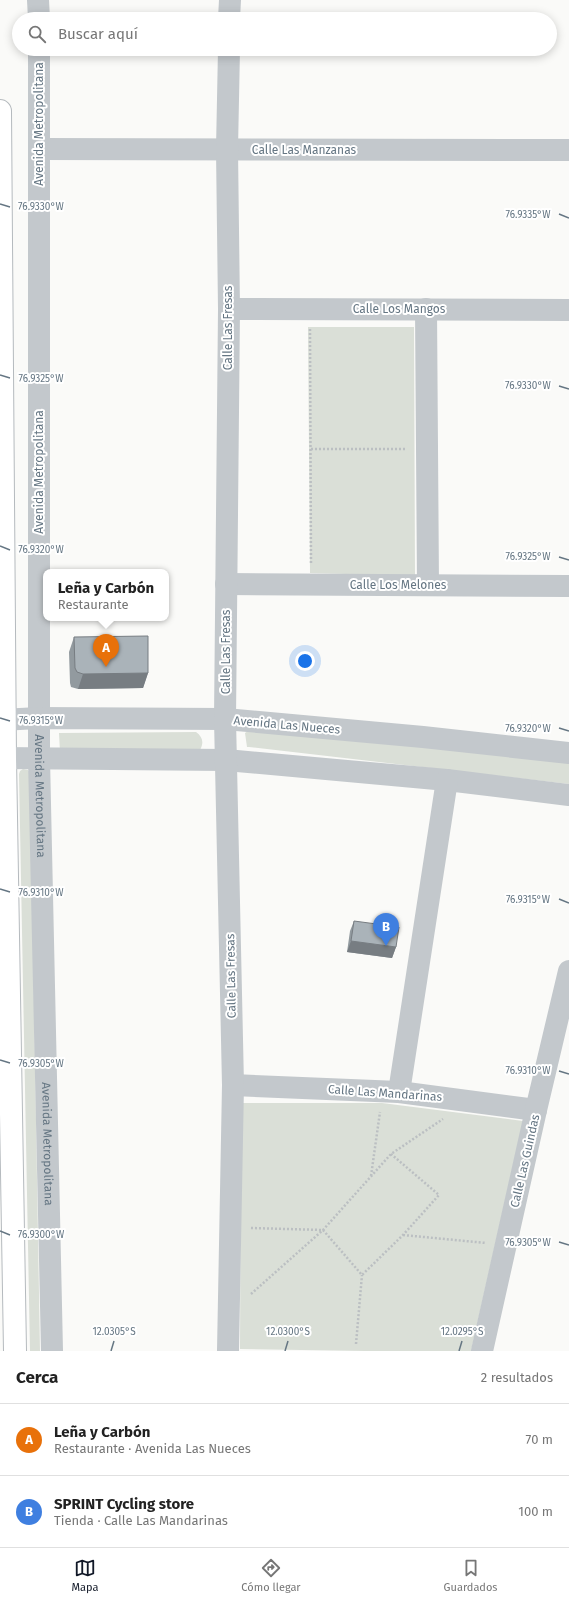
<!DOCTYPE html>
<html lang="es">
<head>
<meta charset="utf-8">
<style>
  body { margin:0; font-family:"Fira Sans",sans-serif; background:#f6f6f6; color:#222 }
  .you { position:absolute; left:305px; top:661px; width:14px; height:14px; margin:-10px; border:3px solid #fff; border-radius:50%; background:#1a73e8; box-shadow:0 0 0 6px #1a73e833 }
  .badge { display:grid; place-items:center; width:26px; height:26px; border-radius:50%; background:#111827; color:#fff; font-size:13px; font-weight:700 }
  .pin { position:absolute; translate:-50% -33px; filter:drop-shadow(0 1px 2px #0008) }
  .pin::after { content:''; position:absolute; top:21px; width:14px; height:12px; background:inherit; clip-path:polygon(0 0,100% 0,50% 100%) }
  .popup { position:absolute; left:43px; top:569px; width:126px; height:52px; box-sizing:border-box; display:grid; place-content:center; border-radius:8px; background:#fff; filter:drop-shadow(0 1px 3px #0005); font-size:13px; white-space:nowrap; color:#767676 }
  .popup b { font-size:15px; color:#222 }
  .popup::after { content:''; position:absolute; left:50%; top:100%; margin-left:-8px; border:8px solid transparent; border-top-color:#fff }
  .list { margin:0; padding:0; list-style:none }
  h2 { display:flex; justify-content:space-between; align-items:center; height:52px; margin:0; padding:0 16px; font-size:17px }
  h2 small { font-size:13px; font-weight:400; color:#767676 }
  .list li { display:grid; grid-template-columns:26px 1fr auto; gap:12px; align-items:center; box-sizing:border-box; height:72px; padding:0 16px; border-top:1px solid #e0e0e0 }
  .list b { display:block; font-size:15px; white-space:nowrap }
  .list p { margin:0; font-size:13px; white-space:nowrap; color:#767676 }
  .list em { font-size:13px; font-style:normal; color:#767676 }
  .icon { flex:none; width:22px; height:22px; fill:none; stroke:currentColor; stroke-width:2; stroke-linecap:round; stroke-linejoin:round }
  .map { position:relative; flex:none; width:569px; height:1351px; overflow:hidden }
  .search { position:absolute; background:#fff; box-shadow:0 2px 10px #0003; left:12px; right:12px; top:12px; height:44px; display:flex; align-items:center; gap:10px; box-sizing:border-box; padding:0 14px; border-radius:22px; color:#767676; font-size:15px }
  .sheet { height:196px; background:#fff }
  nav { display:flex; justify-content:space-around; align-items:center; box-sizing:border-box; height:56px; border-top:1px solid #e0e0e0; background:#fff; font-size:11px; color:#767676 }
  nav a { display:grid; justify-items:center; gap:2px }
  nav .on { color:#111827 }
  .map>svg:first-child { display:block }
</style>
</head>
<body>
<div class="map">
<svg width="569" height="1351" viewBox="0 0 569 1351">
  <rect width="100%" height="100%" fill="#fafaf8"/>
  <path fill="#dadfd7" d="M308,327H414L415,576L310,573Z
    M248,731L423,746L569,763V784L249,747H247L245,733Z
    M196,732C203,737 204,743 200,750L60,752L59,733Z
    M23,769L28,770L30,773L40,1351H30L19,774L20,771Z
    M241,1103H382L523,1121L471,1351H365L240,1349Z"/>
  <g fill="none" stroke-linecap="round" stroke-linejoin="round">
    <defs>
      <path id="major" d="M0,111L5,758L15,1351"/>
    </defs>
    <use href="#major" stroke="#b5babe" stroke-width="24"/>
    <path stroke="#bbbfc2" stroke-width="2.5" stroke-dasharray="2 2" stroke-linecap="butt" d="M310,329L311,564
      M311,449H406
      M371,1176L380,1112
      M251,1228L323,1230L362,1275L403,1235L439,1195L391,1154
      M403,1235L486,1243
      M251,1294L323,1230L391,1154L443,1119
      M356,1344L362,1275"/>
    <g stroke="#c3c8cc" stroke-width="22">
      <path d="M38,0L39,19"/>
      <path d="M229,19L230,0"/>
      <path id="s1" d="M39,49V758L52,1351"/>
      <path d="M40,149L569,150"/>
      <path d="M229,309L569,310"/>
      <path d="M426,309L428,585"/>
      <path d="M226,584L569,586"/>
      <path d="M0,720L39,718L225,719L423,737L569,753"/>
      <path d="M0,758L226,760L447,780L569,795"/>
      <path d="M233,1085L399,1092L536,1110"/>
      <path d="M399,1092L447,780"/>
      <path d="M228,1351L233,1085L225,719L229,309L227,149L229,49"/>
      <path d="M482,1351L536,1110L569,971"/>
    </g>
    <use href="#major" stroke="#fff" stroke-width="22"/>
  </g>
  <path fill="#929a9f" d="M74,637L148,673L143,688L78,689L71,687L70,683L69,652Z
    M354,921L396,947L392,958L347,952L350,931Z"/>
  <path fill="#777d82" d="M148,673L143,688L78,689L83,674Z
    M351,941L396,947L392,958L347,952Z"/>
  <path fill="#aab3b9" stroke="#777d82" d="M148,636V673L83,674L77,672L75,668L74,637Z
    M354,921L399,927L396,947L351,941Z"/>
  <path fill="none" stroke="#657683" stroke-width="1.5" d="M0,204L10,207M559,214L569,218M0,375L10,378M559,386L569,389M0,546L10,550M559,557L569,560M0,718L10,721M559,728L569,731M0,889L10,892M559,899L569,903M0,1060L10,1063M559,1071L569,1074M0,1231L10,1235M559,1242L569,1245M111,1351L114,1341M285,1351L288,1341M459,1351L462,1341"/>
  <g text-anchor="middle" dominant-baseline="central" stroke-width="4" stroke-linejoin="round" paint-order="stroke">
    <g font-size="12" fill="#657683" stroke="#fff">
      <text transform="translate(39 124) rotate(-90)">Avenida Metropolitana</text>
      <text x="304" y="150">Calle Las Manzanas</text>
      <text x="399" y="309">Calle Los Mangos</text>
      <text transform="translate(228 328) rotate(-90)">Calle Las Fresas</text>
      <text transform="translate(39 472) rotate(-90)">Avenida Metropolitana</text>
      <text x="398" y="585">Calle Los Melones</text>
      <text transform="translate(226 652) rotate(-90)">Calle Las Fresas</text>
      <text transform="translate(287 725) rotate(5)">Avenida Las Nueces</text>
      <text stroke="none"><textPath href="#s1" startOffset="747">Avenida Metropolitana</textPath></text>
      <text transform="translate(231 976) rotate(-91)">Calle Las Fresas</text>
      <text transform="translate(385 1093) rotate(4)">Calle Las Mandarinas</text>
      <text stroke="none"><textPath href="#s1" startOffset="1095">Avenida Metropolitana</textPath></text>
      <text transform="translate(525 1161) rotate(-77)">Calle Las Guindas</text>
    </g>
  </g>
  <g font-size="10" text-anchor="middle" fill="#657683" stroke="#fff" stroke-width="4" stroke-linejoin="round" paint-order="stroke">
    <text x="41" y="210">76.9330°W</text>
    <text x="528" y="218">76.9335°W</text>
    <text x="41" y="382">76.9325°W</text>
    <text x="528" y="389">76.9330°W</text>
    <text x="41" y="553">76.9320°W</text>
    <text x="528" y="560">76.9325°W</text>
    <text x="41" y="724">76.9315°W</text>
    <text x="528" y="732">76.9320°W</text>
    <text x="41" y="896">76.9310°W</text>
    <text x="528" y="903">76.9315°W</text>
    <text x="41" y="1067">76.9305°W</text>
    <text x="528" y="1074">76.9310°W</text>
    <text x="41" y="1238">76.9300°W</text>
    <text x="528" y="1246">76.9305°W</text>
    <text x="114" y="1335">12.0305°S</text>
    <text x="288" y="1335">12.0300°S</text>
    <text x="462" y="1335">12.0295°S</text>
  </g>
</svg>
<div class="you"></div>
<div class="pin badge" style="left:106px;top:667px;background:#e8710a">A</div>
<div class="popup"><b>Leña y Carbón</b>Restaurante</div>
<div class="pin badge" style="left:386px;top:946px;background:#3f7fe0">B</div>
<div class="search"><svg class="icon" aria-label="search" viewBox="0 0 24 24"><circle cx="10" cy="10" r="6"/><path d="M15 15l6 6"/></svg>Buscar aquí</div>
</div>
<section class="sheet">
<h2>Cerca<small>2 resultados</small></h2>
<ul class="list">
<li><span class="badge" style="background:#e8710a">A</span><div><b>Leña y Carbón</b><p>Restaurante · Avenida Las Nueces</p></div><em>70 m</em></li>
<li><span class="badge" style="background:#3f7fe0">B</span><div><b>SPRINT Cycling store</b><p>Tienda · Calle Las Mandarinas</p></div><em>100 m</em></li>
</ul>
</section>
<nav>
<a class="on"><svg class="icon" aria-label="map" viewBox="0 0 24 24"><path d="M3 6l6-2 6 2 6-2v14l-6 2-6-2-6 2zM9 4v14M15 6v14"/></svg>Mapa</a>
<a><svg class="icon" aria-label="directions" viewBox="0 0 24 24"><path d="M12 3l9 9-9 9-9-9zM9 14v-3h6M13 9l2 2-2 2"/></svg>Cómo llegar</a>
<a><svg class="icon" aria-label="saved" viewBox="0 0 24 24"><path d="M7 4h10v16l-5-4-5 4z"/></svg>Guardados</a>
</nav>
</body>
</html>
